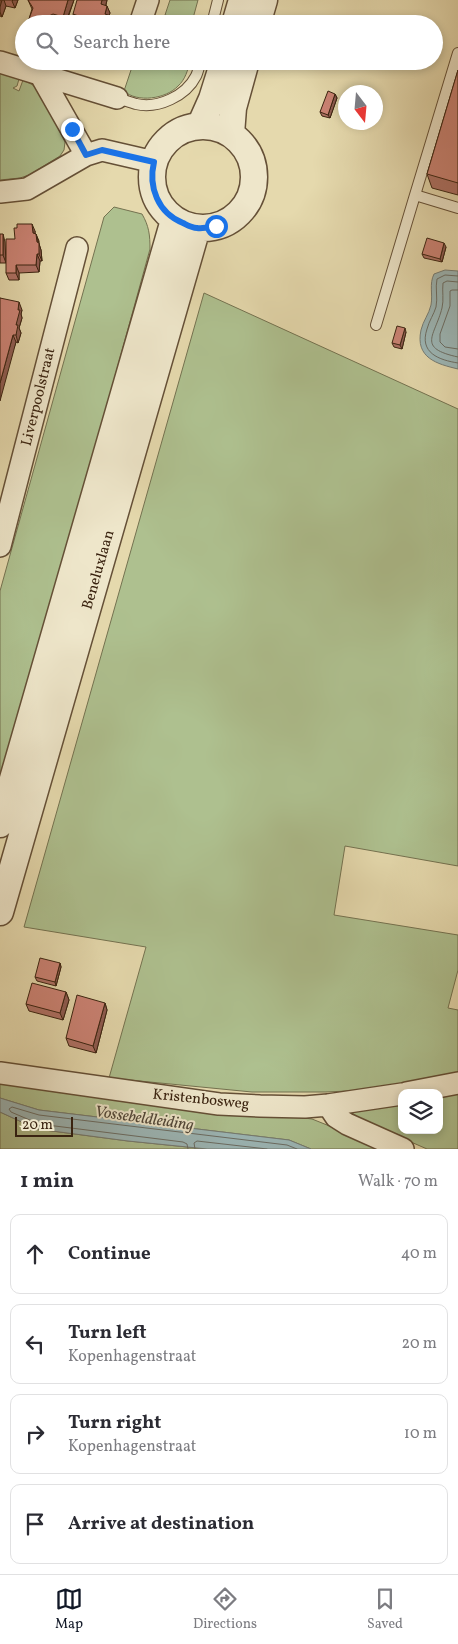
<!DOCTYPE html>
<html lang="en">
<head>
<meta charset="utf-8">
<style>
  body { margin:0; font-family:Vollkorn,serif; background:#f2f2f3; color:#2b2b33 }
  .controls { position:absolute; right:15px; bottom:15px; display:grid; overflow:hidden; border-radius:10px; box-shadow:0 2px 8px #0003 }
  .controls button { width:45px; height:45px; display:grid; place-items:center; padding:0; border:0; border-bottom:1px solid #e1e1e2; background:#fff; color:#2b2b33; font:25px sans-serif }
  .compass { position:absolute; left:338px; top:85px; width:45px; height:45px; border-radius:50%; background:#fff; box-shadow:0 2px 8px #0003; rotate:164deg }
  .scale { position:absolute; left:15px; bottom:12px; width:58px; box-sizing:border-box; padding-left:5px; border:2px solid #3a2310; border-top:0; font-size:14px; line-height:18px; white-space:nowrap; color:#3a2310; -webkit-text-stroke:4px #eee6ca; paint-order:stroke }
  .stop { position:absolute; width:15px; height:15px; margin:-11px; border:4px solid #1a73e8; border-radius:50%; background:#fff }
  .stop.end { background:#1a73e8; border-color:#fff; box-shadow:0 1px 5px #0008 }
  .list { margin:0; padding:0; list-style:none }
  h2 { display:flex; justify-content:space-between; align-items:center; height:65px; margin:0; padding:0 20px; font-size:21px }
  h2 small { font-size:16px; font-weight:400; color:#7c7c81 }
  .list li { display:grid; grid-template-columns:32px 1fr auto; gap:15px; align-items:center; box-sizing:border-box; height:80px; margin:0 10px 10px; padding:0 10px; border:1px solid #e1e1e2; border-radius:10px }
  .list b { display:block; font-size:19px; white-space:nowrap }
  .list p { margin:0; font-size:16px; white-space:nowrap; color:#7c7c81 }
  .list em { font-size:16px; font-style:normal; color:#7c7c81 }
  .icon { flex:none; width:28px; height:28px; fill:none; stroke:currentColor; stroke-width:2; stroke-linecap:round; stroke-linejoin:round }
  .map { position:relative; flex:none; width:458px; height:1149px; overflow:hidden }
  .search { position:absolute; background:#fff; box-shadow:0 2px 8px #0003; left:15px; right:15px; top:15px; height:55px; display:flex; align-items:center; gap:12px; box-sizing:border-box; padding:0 18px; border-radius:28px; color:#7c7c81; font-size:19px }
  .sheet { height:425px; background:#fff }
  nav { display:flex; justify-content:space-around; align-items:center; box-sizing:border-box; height:70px; border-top:1px solid #e1e1e2; background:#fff; font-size:14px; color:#7c7c81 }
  nav a { display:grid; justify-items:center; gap:2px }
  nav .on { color:#111827 }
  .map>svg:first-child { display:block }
</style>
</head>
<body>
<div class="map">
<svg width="458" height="1149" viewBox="0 0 458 1149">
  <rect width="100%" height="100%" fill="#e5d9ad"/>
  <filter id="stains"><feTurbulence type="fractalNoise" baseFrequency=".004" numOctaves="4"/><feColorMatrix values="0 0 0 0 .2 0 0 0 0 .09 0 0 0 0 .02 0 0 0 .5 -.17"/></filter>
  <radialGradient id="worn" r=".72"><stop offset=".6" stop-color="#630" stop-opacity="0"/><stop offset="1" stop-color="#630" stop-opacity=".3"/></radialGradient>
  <path fill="#aec08f" stroke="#747250" d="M170,0H198L192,22L165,15Z
    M134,61L141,62L190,61C188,70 185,80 178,86C166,99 137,103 124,91Z
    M0,73L19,79L17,86L13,88L19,91L23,80L33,85L45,101L65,142L64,150L60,156L29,175L20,178L0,180Z
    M114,207L142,214C149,226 150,235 150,249L0,794V591L104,217Z
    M204,293L458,409V866L345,846L334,915L458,935V970L448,1008L458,1010V1076L368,1090L326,1092H252L109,1078L146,947L24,927Z
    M0,1080L312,1119L387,1149H311L289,1140L39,1110L0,1098Z
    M458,1092V1149H427L370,1124L350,1112L402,1103V1130H439V1096Z
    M0,1112L37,1129L128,1141L207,1149H0Z"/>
  <path fill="#9cb7b7" stroke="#757c74" d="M445,270L458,271V369C437,364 415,358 421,330C423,321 429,314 431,305C433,294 429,284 434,274Z
    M0,1098L39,1110L289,1140L311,1149H207L128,1141L37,1129L0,1112Z"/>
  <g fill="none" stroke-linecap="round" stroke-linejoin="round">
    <path stroke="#6b6d64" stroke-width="1" d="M458,276L445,275L437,279C435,288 438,298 436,307C434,314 429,321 427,329C419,353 439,360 458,363
      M458,282L447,281L443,283C442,291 444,300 442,308C435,336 416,348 458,357
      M458,290H452L450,291V306L440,334V342L445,347L458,349
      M188,1149L187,1144L183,1142L39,1124L11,1112L9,1109L12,1107L39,1115L287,1145L297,1149
      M195,1149L194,1143L197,1141L267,1149"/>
    <defs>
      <path id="service" d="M212,24L218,0
        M117,98C123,100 130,102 136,104C158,109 186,96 196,76C198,72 199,66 201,61
        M415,195L458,53
        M376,325L415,195L458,208"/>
      <path id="minor" d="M140,24L148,0
        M0,62L117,98
        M40,74L86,155L102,150L154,162
        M0,192L27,189L86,155
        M0,546L77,248
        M0,1073L219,1104L260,1106L305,1107L328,1105L402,1094
        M406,1093L458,1083
        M328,1105L336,1117L347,1124L403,1149"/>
      <path id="tertiary" d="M235,24L242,0
        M257,24L264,0
        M200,126L212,99L224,61
        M152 177a51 51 0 1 1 102 0a51 51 0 1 1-102 0Z
        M231,134L233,108L246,61
        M0,824L174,220
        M0,912L197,228"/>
    </defs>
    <use href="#service" stroke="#655037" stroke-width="12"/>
    <use href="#minor" stroke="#655037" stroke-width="24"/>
    <use href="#tertiary" stroke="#655037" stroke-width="29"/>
    <use href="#service" stroke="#eee6ca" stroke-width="10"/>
    <use href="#minor" stroke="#eee6ca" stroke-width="21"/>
    <use href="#tertiary" stroke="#eee6ca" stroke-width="26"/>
  </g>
  <path fill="#af7165" stroke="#3a2310" d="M0,0H18L15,8L6,6L2,17L0,16Z
    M28,0H74L66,24L56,22L52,24H31L29,19L32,9Z
    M107,0L106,5L110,13L109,15L114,23L81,24L75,22L73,14Z
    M458,70V195L432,188L427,174Z
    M335,94L337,98L330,118L322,116L320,112Z
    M35,231V234H36L39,241V244L41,250L42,261H40L39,272L19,273V280H9L6,273Z
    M0,234L6,263H0Z
    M446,247L442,262L424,258L422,254Z
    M0,298L22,310L21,314L22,318L19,328L21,333L18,343L16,342L14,348Z
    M406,332L402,349L394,347L392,343Z
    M60,963L61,967L56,986L37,981L35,977Z
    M66,992L69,1000L63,1020L29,1011L26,1004Z
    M105,1003L107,1010L96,1053L69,1046L66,1038Z"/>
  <path fill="#8f5c52" stroke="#3a2310" d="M2,0H4L6,6L2,17L0,12V7Z
    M13,0H18L15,8L12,1Z
    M68,0H74L65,24L63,17Z
    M102,0H107L104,12L101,4Z
    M107,6L110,13L107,21L105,14Z
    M111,16L114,23L108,24Z
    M335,94L337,98L330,118L328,115Z
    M32,224L35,231V241L33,233Z
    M3,234L5,242L6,263L3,255Z
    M36,234L41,250L42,261L39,254L37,242Z
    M444,243L446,247L442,262L440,259Z
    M37,254L40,261L39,272L36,265Z
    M16,265L19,273V280L16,273Z
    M19,302L22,310L21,314L22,318L19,328L21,333L18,343L16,335V325Z
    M405,328L406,332L402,349L400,345Z
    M13,335L16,342L0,401V383Z
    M60,963L61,967L56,986L55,982Z
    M66,992L69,1000L63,1020L60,1013Z
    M105,1003L107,1010L96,1053L93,1046Z"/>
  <path fill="#cc8375" stroke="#3a2310" d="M28,0H68L63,17L53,14L47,17L48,19L47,24H44L29,19L33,8Z
    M77,0H102L101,4L107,6L105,14L111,16L108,24H82L83,20L81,17L73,14Z
    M458,70V183L427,174Z
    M328,91L335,94L328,115L320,112Z
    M17,224H32L33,233L36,234L37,242L39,243V254H37L36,265H16V273H6V239H15L14,228H17Z
    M0,234H3V255H0Z
    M427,238L444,243L440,259L422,254Z
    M0,298L19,302L18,310H20L16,325H18L16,335H13L0,383Z
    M397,326L405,328L400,345L392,343Z
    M40,958L60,963L55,982L35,977Z
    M32,983L66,992L60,1013L26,1004Z
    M77,995L105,1003L93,1046L66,1038Z"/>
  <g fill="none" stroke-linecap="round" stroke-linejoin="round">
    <path stroke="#1a73e8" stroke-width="6" d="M72,129L86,155L102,150L154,162C148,187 158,213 183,223C187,225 192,228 197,228C203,229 210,227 216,226"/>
  </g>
  <g text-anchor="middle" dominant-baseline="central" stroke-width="4" stroke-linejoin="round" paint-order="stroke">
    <g font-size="15" fill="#3a2310" stroke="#eee6ca">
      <text transform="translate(39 397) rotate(-76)">Liverpoolstraat</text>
      <text transform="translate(99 570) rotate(-74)">Beneluxlaan</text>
      <text transform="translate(201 1100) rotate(6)">Kristenbosweg</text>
    </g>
    <g font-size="16" font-style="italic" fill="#52483a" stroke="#eee6ca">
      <text transform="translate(144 1119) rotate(8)">Vossebeldleiding</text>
    </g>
  </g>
  <rect width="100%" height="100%" filter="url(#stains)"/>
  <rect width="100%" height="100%" fill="url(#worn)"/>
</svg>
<div class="controls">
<button><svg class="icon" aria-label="layers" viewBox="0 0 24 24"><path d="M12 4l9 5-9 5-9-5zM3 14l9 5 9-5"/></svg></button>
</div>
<svg class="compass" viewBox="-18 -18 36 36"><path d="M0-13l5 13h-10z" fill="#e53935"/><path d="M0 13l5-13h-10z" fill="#7c7c81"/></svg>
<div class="scale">20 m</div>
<div class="stop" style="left:216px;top:226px"></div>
<div class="stop end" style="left:72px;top:129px"></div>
<div class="search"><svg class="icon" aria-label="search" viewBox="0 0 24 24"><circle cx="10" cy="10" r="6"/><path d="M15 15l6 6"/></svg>Search here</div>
</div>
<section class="sheet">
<h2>1 min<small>Walk · 70 m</small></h2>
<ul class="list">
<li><svg class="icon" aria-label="ahead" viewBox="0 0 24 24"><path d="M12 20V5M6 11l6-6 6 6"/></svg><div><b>Continue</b></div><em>40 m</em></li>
<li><svg class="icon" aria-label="left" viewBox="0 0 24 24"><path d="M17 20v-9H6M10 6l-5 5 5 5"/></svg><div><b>Turn left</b><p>Kopenhagenstraat</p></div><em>20 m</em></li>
<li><svg class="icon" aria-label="right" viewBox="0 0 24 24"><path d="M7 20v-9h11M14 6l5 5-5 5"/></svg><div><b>Turn right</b><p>Kopenhagenstraat</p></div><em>10 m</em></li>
<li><svg class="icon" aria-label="arrive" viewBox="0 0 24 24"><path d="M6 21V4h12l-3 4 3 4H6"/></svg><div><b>Arrive at destination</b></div></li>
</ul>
</section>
<nav>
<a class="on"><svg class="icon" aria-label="map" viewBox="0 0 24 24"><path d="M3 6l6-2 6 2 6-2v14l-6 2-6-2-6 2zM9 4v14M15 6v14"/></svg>Map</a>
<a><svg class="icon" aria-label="directions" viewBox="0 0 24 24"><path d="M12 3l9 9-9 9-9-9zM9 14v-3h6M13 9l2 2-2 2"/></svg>Directions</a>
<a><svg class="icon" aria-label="saved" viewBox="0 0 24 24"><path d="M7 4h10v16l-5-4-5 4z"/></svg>Saved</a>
</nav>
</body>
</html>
